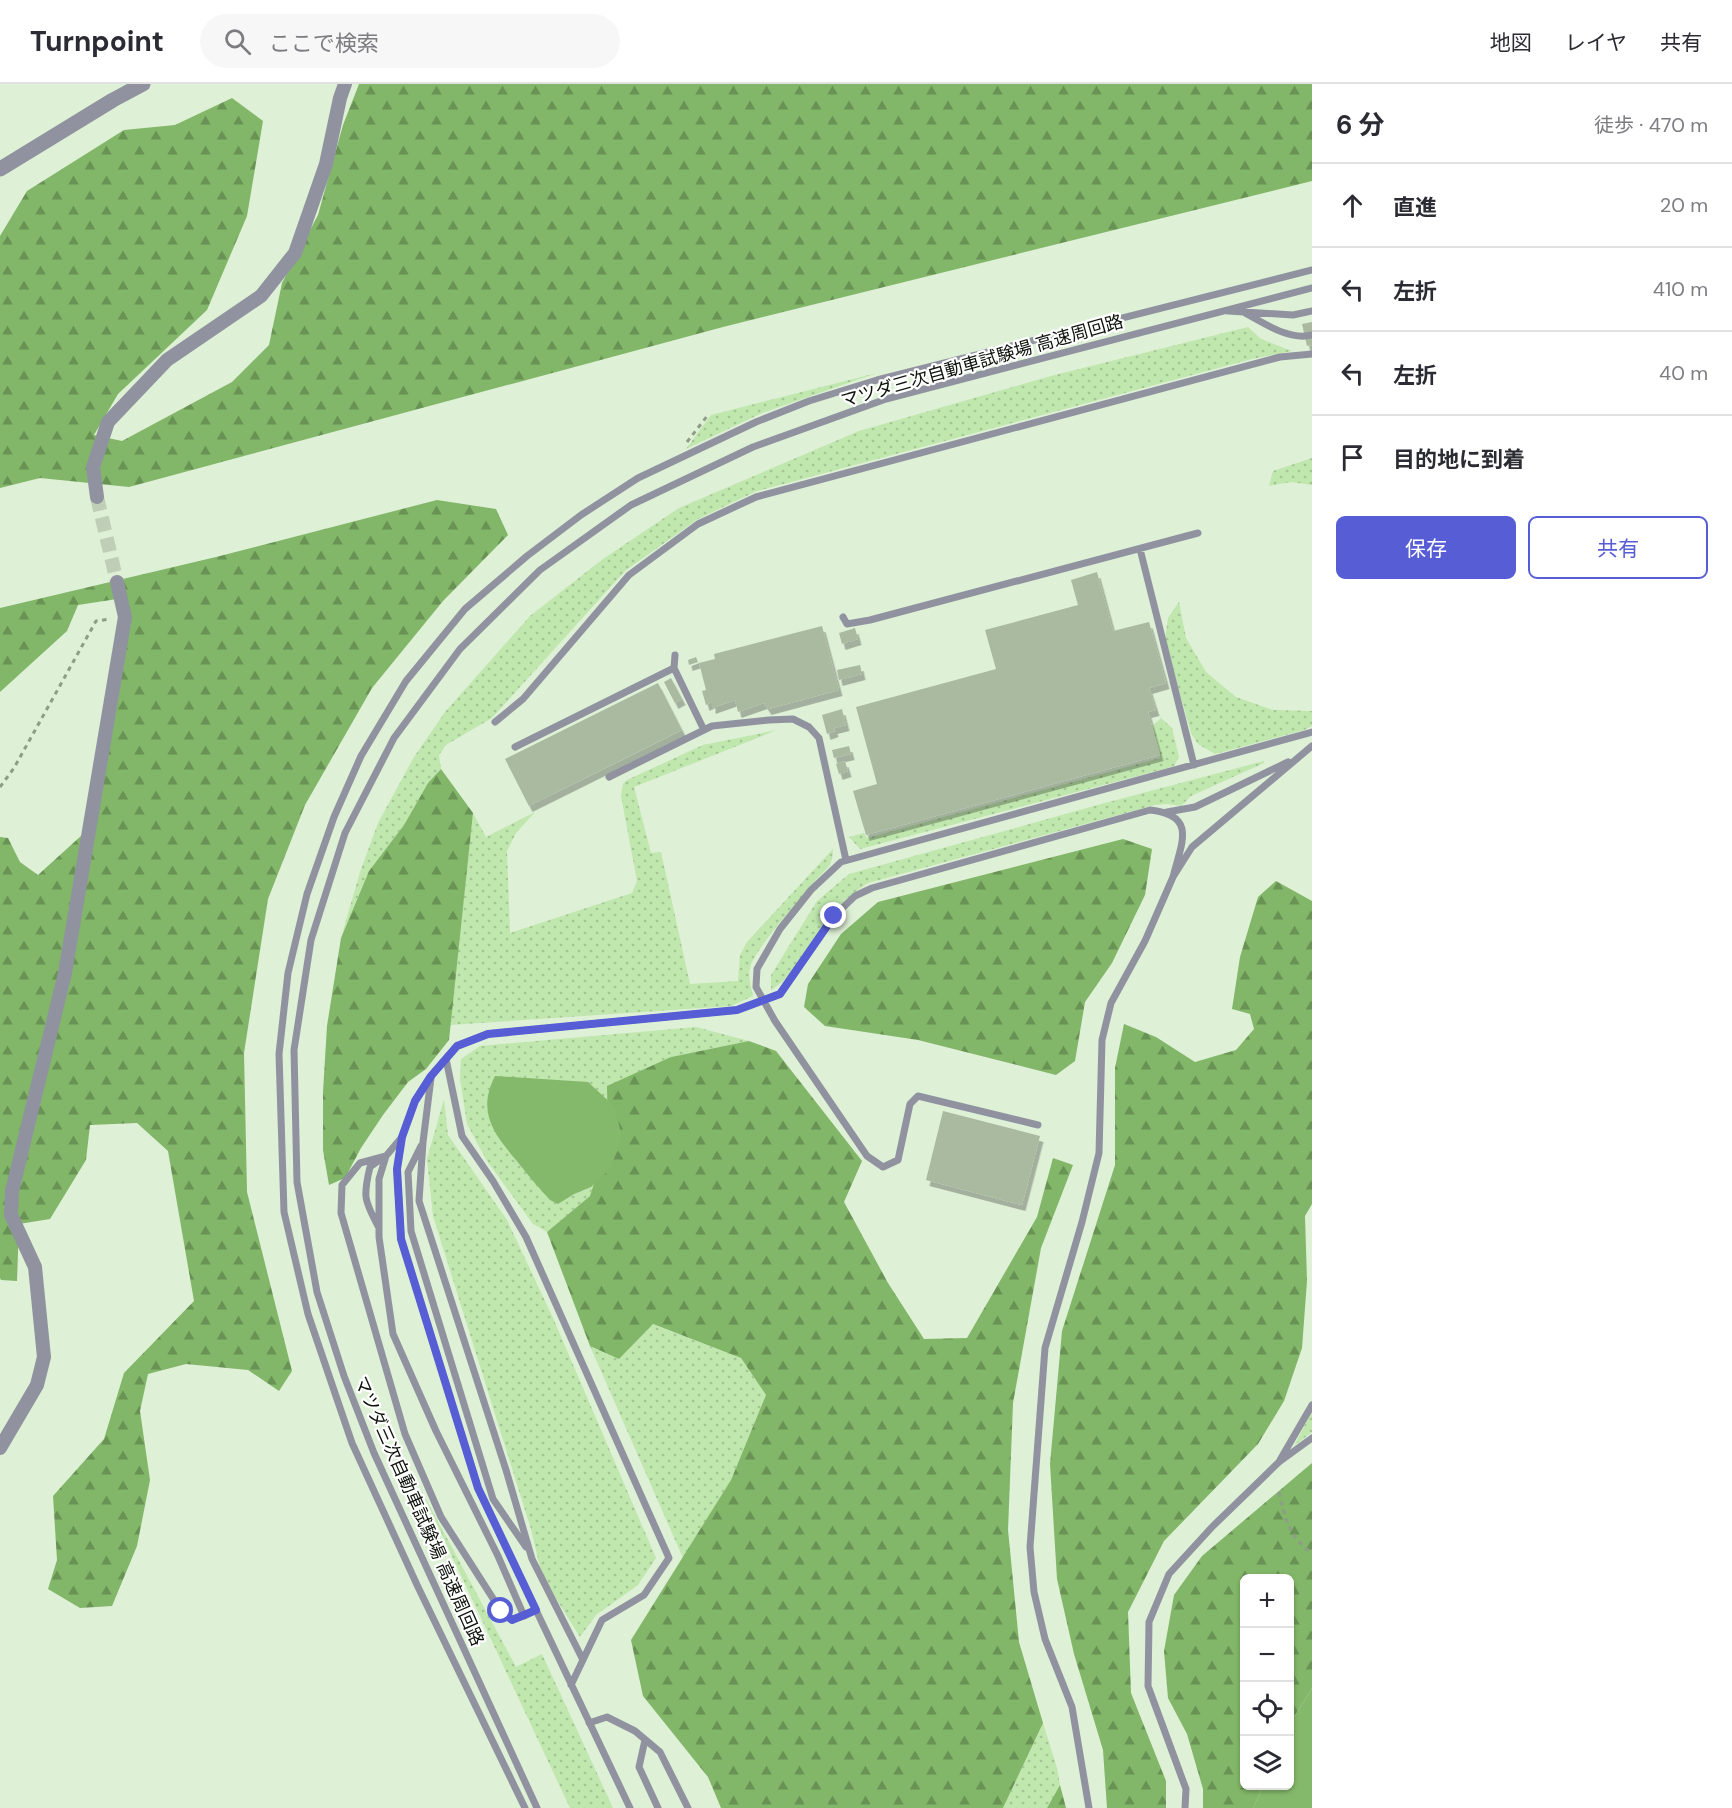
<!DOCTYPE html>
<html lang="ja">
<head>
<meta charset="utf-8">
<style>
  body { margin:0; font-family:"DM Sans","Noto Sans JP",sans-serif; background:#f7f7f7; color:#2b2b33 }
  .controls { position:absolute; right:18px; bottom:18px; display:grid; overflow:hidden; border-radius:9px; box-shadow:0 2px 4px #0004 }
  .controls button { width:54px; height:54px; display:grid; place-items:center; padding:0; border:0; border-bottom:2px solid #e1e1e2; background:#fff; color:#2b2b33; font:30px sans-serif }
  .stop { position:absolute; width:18px; height:18px; margin:-14px; border:4px solid #575ed5; border-radius:50%; background:#fff }
  .stop.end { background:#575ed5; border-color:#fff; box-shadow:0 2px 6px #0008 }
  .list { margin:0; padding:0; list-style:none }
  h2 { display:flex; justify-content:space-between; align-items:center; height:78px; margin:0; padding:0 24px; font-size:26px }
  h2 small { font-size:20px; font-weight:400; color:#7c7c81 }
  .list li { display:grid; grid-template-columns:39px 1fr auto; gap:18px; align-items:center; box-sizing:border-box; height:84px; padding:0 24px; border-top:2px solid #e1e1e2 }
  .list b { display:block; font-size:22px; white-space:nowrap }
  .list em { font-size:20px; font-style:normal; color:#7c7c81 }
  .actions { display:flex; gap:12px; padding:18px 24px }
  .actions a { flex:1; padding:14px 0; border:2px solid #575ed5; border-radius:9px; text-align:center; font-size:21px; color:#575ed5 }
  .actions .main { background:#575ed5; color:#fff }
  .icon { flex:none; width:33px; height:33px; fill:none; stroke:currentColor; stroke-width:2; stroke-linecap:round; stroke-linejoin:round }
  .map { position:relative; flex:none; width:1312px; height:1724px; overflow:hidden }
  header { display:flex; align-items:center; gap:36px; box-sizing:border-box; height:84px; padding:0 30px; background:#fff; border-bottom:2px solid #e1e1e2 }
  header strong { font-size:28px }
  nav { display:flex; gap:33px; margin-inline-start:auto; font-size:21px }
  .search { width:420px; height:54px; background:#f7f7f7; display:flex; align-items:center; gap:15px; box-sizing:border-box; padding:0 21px; border-radius:33px; color:#7c7c81; font-size:22px }
  main { display:flex }
  aside { flex:1; background:#fff }
  .map>svg:first-child { display:block }
</style>
</head>
<body>
<header>
<strong>Turnpoint</strong>
<div class="search"><svg class="icon" aria-label="search" viewBox="0 0 24 24"><circle cx="10" cy="10" r="6"/><path d="M15 15l6 6"/></svg>ここで検索</div>
<nav><a>地図</a><a>レイヤ</a><a>共有</a></nav>
</header>
<main>
<div class="map">
<svg width="1312" height="1724" viewBox="0 0 1312 1724">
  <defs>
    <pattern id="green-dots" width="8" height="8" patternUnits="userSpaceOnUse" patternTransform="scale(1.5)"><rect width="8" height="8" fill="#c0e7ae"/><path d="M2 2h.1M6 6h.1" fill="none" stroke="#a4c594" stroke-width="1.8" stroke-linecap="round"/></pattern>
    <pattern id="forest-firs" width="22" height="20" patternUnits="userSpaceOnUse" patternTransform="scale(1.5)"><rect width="22" height="20" fill="#82b668"/><path d="M5 1l3.5 6h-7zM16 11l3.5 6h-7z" fill="#699354"/></pattern>
    <filter id="shadow"><feDropShadow dx="3.5" dy="6" stdDeviation="0" flood-color="#0004"/></filter>
  </defs>
  <rect width="100%" height="100%" fill="#def0d6"/>
  <path fill="url(#green-dots)" d="M1248,243L1261,255L1292,267L1252,275L757,407L698,435L625,487L492,634L446,661L439,671L441,685L428,699L404,741L369,787L341,854L360,788L378,739L414,673L445,628L530,532L603,475L679,424L859,347L1051,292Z
    M877,289L762,329L686,365L711,331Z
    M1312,374V401L1291,398L1269,402L1273,387Z
    M1179,518L1186,554L1206,588L1236,613L1273,626L1312,627V642L1304,646L1215,670L1198,660L1191,649L1165,556L1168,534Z
    M1161,634L1172,644L1179,673L1174,682L1164,685L860,765L849,753L864,749L867,754L1160,674L1152,643Z
    M777,646L634,703L651,769L661,768L690,900L738,897L740,871L747,858L833,765C832,785 828,782 816,796C803,812 753,867 750,884C748,893 751,903 753,912L731,922L450,941L473,729L486,753L535,728L516,749L507,767L510,849L632,809L637,797L621,712L623,700L627,696L703,661Z
    M1264,677V679L1191,712L1181,722L1167,720L1155,721L868,799C854,808 840,819 829,833C811,858 799,890 771,906V891L817,817L849,790L1105,719Z
    M696,943L749,957L671,973L608,1055L590,1112L547,1148L533,1140L487,1077L467,1040L460,995L461,975L480,962Z
    M444,1015L448,1051L507,1136L553,1234L656,1474L638,1501L596,1531L580,1553L542,1492L531,1445L433,1132L427,1075Z
    M652,1240L741,1274L766,1311L731,1396L683,1474L590,1262L619,1275Z
    M1312,1327V1348L1294,1362Z
    M419,1402L516,1583L542,1570L613,1724H570Z
    M1043,1639L1057,1684L1060,1701L1047,1724H1003Z"/>
  <path fill="url(#forest-firs)" d="M359,0H1312V97L723,243L129,403L40,394L0,404V152L27,107L124,46L175,41L232,14L263,37L247,132L207,226L118,310L94,351L122,357L232,298L269,261L282,199L318,131L343,41Z
    M437,416L496,425L508,451L443,517L372,604L305,721L268,815L244,969L247,1108L292,1287L279,1307L248,1286L186,1280L148,1290L140,1327L150,1396L137,1462L112,1522L80,1524L48,1505L57,1476L53,1412L104,1355L124,1289L194,1217L168,1067L137,1039L90,1041L86,1076L50,1135L19,1140L17,1197L1,1196L0,1194V753L8,754L20,778L38,791L82,751L131,539L117,515L78,521L67,547L0,608V524L216,473Z
    M441,685L473,729L449,956L426,985L408,998L383,1031L361,1064L345,1094L329,1101L323,1066V1008L327,942L341,854L369,787L404,741L428,699Z
    M1123,755L1152,765L1145,811L1112,879L1085,918L1075,977L1056,991L918,956L825,942L804,923L808,900L841,850L878,818Z
    M1276,797L1312,817V1120L1305,1132L1307,1197L1302,1264L1284,1317L1258,1360L1164,1457L1128,1528L1131,1609L1166,1697V1724H1107L1103,1666L1074,1570L1057,1495L1050,1380L1062,1247L1115,1081V984L1124,940L1156,953L1195,978L1236,966L1254,945L1250,930L1232,925L1240,873L1258,813Z
    M749,957L776,967L862,1077L844,1118L888,1199L924,1255L967,1254L1037,1133L1053,1074L1073,1081L1041,1164L1013,1319L1008,1446L1019,1558L1043,1639L1003,1724H721L708,1693L643,1612L631,1556L731,1396L766,1311L741,1274L653,1240L619,1275L590,1262L547,1148L590,1112L608,1055L607,1002L671,973Z
    M1312,1379V1604L1290,1640V1494H1244V1702H1263L1253,1724H1203V1705L1187,1650L1168,1614L1164,1567L1174,1511L1202,1472Z
    M1060,1701L1066,1724H1047Z"/>
  <path fill="#84b86a" d="M495,992L588,998L615,1023L622,1054L610,1085L591,1103L574,1110L558,1120L550,1116C538,1103 527,1090 516,1076C493,1049 477,1027 495,992Z
    M1312,1604V1724H1253L1263,1702H1290V1640Z"/>
  <path fill="#a9baa1" filter="url(#shadow)" d="M1312,238V261L1307,262L1302,240Z
    M1097,488L1113,547L1149,538L1166,599L1149,604L1156,626L1148,628L1160,671L866,751L853,707L877,700L856,623L996,585L985,546L1078,521L1071,496Z
    M822,542L839,606L768,625L764,619L738,628L735,616L712,624V618L706,621L702,607L706,606L699,579L715,575L714,570Z
    M855,544L858,555L842,560L839,549Z
    M696,573L698,578L689,581L688,576Z
    M860,581L862,590L839,596L837,586Z
    M671,594L682,615L675,619L664,598Z
    M658,599L682,646L529,722L505,675Z
    M842,625L846,641L834,644L835,647L827,650L822,631Z
    M849,662L851,670L834,674L832,666Z
    M845,677L848,687L839,690L836,680Z
    M943,1027L1040,1052L1022,1121L926,1096Z"/>
  <g fill="none" stroke-linecap="round" stroke-linejoin="round">
    <path stroke="#bfcfb7" stroke-width="14" stroke-dasharray="14 7" stroke-linecap="butt" d="M97,413L117,498"/>
    <path stroke="#8e9c88" stroke-width="3" stroke-dasharray="4.5 4.5" stroke-linecap="butt" d="M687,358L708,331
      M0,703L14,684L96,537L111,535
      M1279,1408C1285,1434 1288,1452 1312,1469"/>
    <path stroke="#90939f" stroke-width="7" d="M1228,227L1293,231L1312,227
      M1245,229C1264,239 1289,257 1312,251
      M1140,465L1194,681
      M843,533L847,540L870,536L1198,449
      M675,571L674,584L704,646
      M495,638L523,615L629,491L698,440L756,413L1280,273L1312,270
      M515,663L674,584
      M609,693L712,642L769,636L793,635L809,643L819,654L846,776
      M1167,728L1195,723L1288,678
      M446,975L462,1052L493,1097L526,1153L669,1474L644,1511L602,1536L571,1601
      M431,994L423,1058L419,1117L506,1386L532,1475L583,1576
      M1038,1041L918,1012L910,1020L898,1076L883,1083L867,1072L775,937L756,903L757,885L780,845L811,806L841,778L1312,648
      M402,1053L386,1072L379,1095V1153L393,1250L436,1347L498,1472L524,1532L536,1526
      M421,1062L408,1088L411,1147L493,1415L526,1463
      M386,1072L360,1079L342,1101L341,1129L405,1350L441,1433L501,1527L512,1535L524,1532
      M378,1142C364,1116 363,1112 370,1083L381,1075
      M1280,1376L1312,1321
      M589,1639L607,1633L635,1647L660,1668L688,1724
      M645,1656L639,1683L658,1724
      M525,1724L418,1503L352,1359L308,1230L284,1128L279,970L288,889L307,810L334,733L361,672L406,597L465,525L527,472L581,431L638,394L756,338L809,317L877,296L1312,186
      M537,1724L374,1369L344,1292L317,1208L297,1098L294,966L311,856L345,749L394,654L460,565L540,486L631,421L753,363L886,315L1312,204
      M630,1724L478,1404L401,1155L397,1085L402,1053L415,1017L431,992L457,962L487,950L737,926L780,910L834,832L855,812L872,804L1150,726C1198,731 1181,760 1173,793
      M1089,1724L1072,1623L1045,1555L1034,1508L1030,1463L1045,1264L1082,1138L1099,1069L1102,956L1111,919L1145,857L1173,793L1192,763L1312,662
      M1185,1724L1186,1705L1148,1602L1149,1538L1169,1490L1213,1442L1279,1378L1312,1354"/>
    <path stroke="#90939f" stroke-width="14" d="M97,413L93,383L108,338L167,276L261,212L295,169L326,80L340,14L345,0
      M0,1364L37,1301L44,1273L35,1183L11,1131L12,1107L65,889L125,533L117,498"/>
    <path stroke="#90939f" stroke-width="15" d="M0,85L113,16L143,0"/>
  </g>
  <g fill="none" stroke-linecap="round" stroke-linejoin="round">
    <path stroke="#575ed5" stroke-width="8" d="M501,1527L512,1536L536,1526L478,1404L401,1155L397,1085L402,1053L415,1017L431,992L457,962L488,950L737,926L780,910L834,832"/>
  </g>
  <g text-anchor="middle" dominant-baseline="central" stroke-width="4.5" stroke-linejoin="round" paint-order="stroke">
    <g font-size="18" fill="#0d130a" stroke="#fff">
      <text transform="translate(982 277) rotate(-16)">マツダ三次自動車試験場 高速周回路</text>
      <text transform="translate(419 1427) rotate(66)">マツダ三次自動車試験場 高速周回路</text>
    </g>
  </g>
</svg>
<div class="controls">
<button>+</button>
<button>−</button>
<button><svg class="icon" aria-label="locate" viewBox="0 0 24 24"><circle cx="12" cy="12" r="6"/><path d="M12 2v4M12 18v4M2 12h4M18 12h4"/></svg></button>
<button><svg class="icon" aria-label="layers" viewBox="0 0 24 24"><path d="M12 4l9 5-9 5-9-5zM3 14l9 5 9-5"/></svg></button>
</div>
<div class="stop" style="left:501px;top:1527px"></div>
<div class="stop end" style="left:834px;top:832px"></div>
</div>
<aside>
<h2>6 分<small>徒歩 · 470 m</small></h2>
<ul class="list">
<li><svg class="icon" aria-label="ahead" viewBox="0 0 24 24"><path d="M12 20V5M6 11l6-6 6 6"/></svg><div><b>直進</b></div><em>20 m</em></li>
<li><svg class="icon" aria-label="left" viewBox="0 0 24 24"><path d="M17 20v-9H6M10 6l-5 5 5 5"/></svg><div><b>左折</b></div><em>410 m</em></li>
<li><svg class="icon" aria-label="left" viewBox="0 0 24 24"><path d="M17 20v-9H6M10 6l-5 5 5 5"/></svg><div><b>左折</b></div><em>40 m</em></li>
<li><svg class="icon" aria-label="arrive" viewBox="0 0 24 24"><path d="M6 21V4h12l-3 4 3 4H6"/></svg><div><b>目的地に到着</b></div></li>
</ul>
<div class="actions"><a class="main">保存</a><a>共有</a></div>
</aside>
</main>
</body>
</html>
